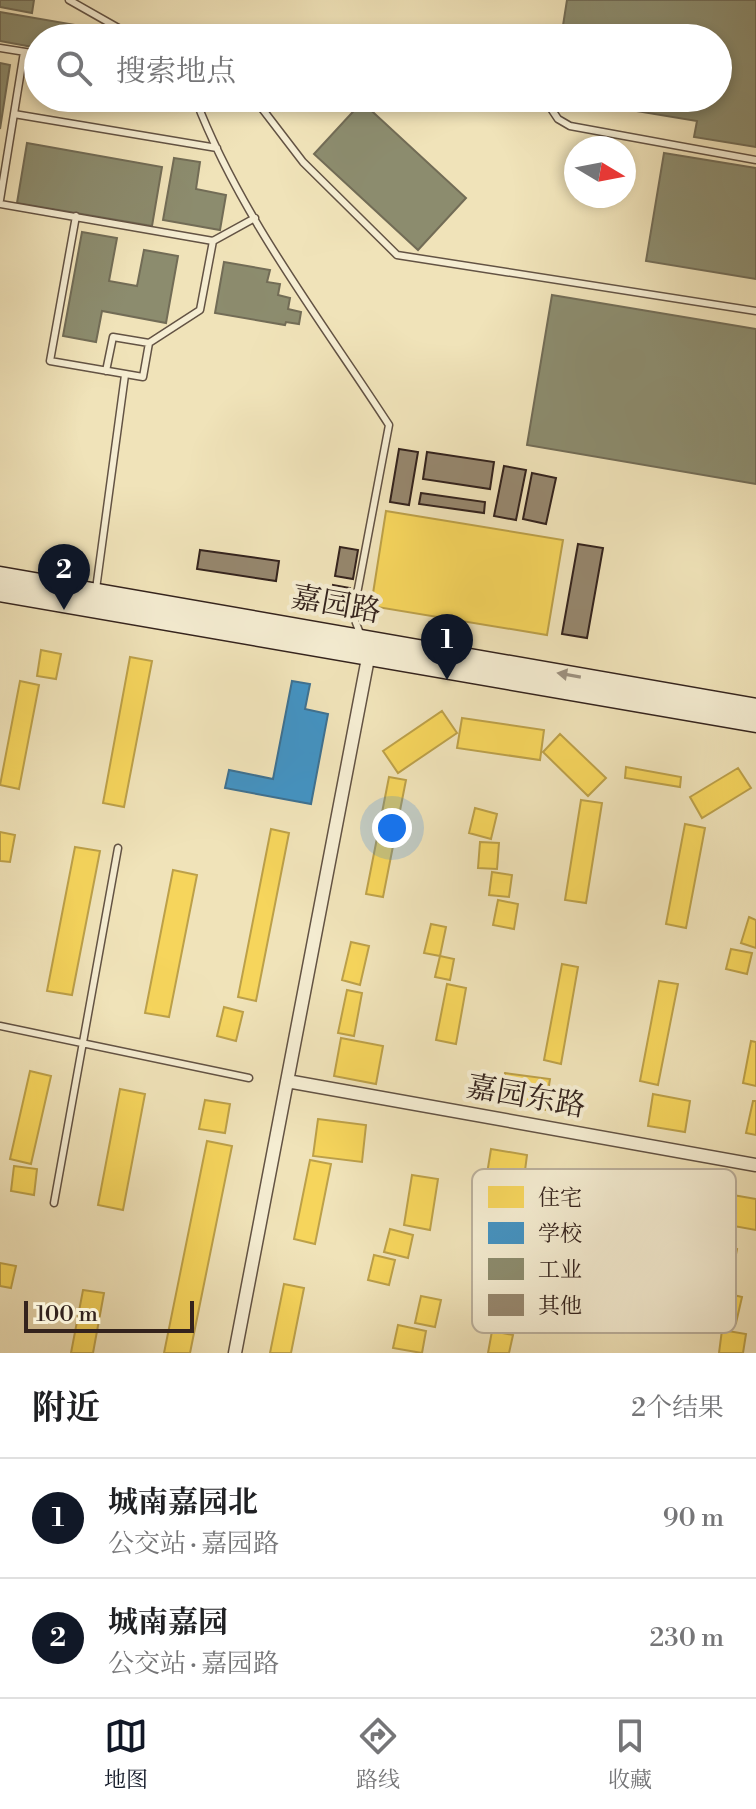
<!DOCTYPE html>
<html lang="zh">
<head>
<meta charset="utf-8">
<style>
  body { margin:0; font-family:"Libre Bodoni","Noto Serif SC",serif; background:#f6f6f6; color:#202124 }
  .compass { position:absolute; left:564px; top:136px; width:72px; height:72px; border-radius:50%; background:#fff; box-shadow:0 4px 12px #0003; rotate:100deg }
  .scale { position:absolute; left:24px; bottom:20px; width:170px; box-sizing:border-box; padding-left:8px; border:4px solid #34231d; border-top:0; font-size:22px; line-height:28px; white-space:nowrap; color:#34231d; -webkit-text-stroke:6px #f5edd2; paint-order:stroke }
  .you { position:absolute; left:392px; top:828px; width:28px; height:28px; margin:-20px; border:6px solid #fff; border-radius:50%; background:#1a73e8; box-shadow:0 0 0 12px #1a73e833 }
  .badge { display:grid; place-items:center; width:52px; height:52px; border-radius:50%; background:#111827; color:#fff; font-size:26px; font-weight:700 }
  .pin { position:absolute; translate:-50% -66px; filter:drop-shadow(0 2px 4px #0008) }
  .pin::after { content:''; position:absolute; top:42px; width:28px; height:24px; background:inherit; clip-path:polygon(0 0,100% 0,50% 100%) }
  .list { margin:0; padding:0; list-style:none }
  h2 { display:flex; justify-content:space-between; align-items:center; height:104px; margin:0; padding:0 32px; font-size:34px }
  h2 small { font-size:26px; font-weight:400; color:#757577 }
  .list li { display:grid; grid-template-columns:52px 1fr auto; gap:24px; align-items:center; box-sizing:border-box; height:120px; padding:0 32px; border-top:2px solid #e0e0e0 }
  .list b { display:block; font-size:30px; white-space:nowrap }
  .list p { margin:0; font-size:26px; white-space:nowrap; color:#757577 }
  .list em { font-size:26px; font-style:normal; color:#757577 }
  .icon { flex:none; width:44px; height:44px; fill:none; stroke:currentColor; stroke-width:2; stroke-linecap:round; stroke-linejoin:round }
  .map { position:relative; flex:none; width:756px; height:1353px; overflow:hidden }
  .search { position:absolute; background:#fff; box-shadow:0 4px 12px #0003; left:24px; right:24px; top:24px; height:88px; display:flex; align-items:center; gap:20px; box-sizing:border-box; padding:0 28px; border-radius:44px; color:#757577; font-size:30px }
  .sheet { height:344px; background:#fff }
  nav { display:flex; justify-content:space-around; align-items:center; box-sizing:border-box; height:112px; border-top:2px solid #e0e0e0; background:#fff; font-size:22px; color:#757577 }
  nav a { display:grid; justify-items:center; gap:4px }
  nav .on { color:#111827 }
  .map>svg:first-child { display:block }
</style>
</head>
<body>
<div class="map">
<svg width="756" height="1353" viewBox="0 0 756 1353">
  <rect width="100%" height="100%" fill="#f0e3b9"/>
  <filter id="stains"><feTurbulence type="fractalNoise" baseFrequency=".0025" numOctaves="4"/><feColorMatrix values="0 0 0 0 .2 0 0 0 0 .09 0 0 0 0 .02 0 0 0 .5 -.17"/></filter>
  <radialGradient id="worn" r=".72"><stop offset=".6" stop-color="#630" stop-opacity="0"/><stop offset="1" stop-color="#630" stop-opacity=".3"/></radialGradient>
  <path fill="#f6d55c" stroke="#bca049" stroke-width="2" d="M386,511L563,540L547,635L371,606Z
    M41,650L61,654L56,679L37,676Z
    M130,657L152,661L124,807L103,803Z
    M20,681L39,685L19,789L0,785Z
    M442,711L457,733L398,773L383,751Z
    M462,718L544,730L540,760L457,748Z
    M560,734L606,778L588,796L543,752Z
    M626,767L681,777L680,787L625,778Z
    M738,768L751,788L702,818L690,797Z
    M389,777L406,780L383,897L366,894Z
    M581,800L602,803L586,903L565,900Z
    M475,808L497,814L491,839L469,833Z
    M685,824L705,828L686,928L666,924Z
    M271,829L289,833L256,1001L238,997Z
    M0,832L15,835L10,862L0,861Z
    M480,842L499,843L497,869L478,868Z
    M75,847L100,851L72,995L47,991Z
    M173,870L197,875L169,1017L145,1013Z
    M492,872L512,875L509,897L489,895Z
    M498,900L518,904L514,929L493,925Z
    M749,917L756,920V948L741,943Z
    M431,924L446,927L440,956L424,953Z
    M351,942L369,946L360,985L342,980Z
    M731,949L752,953L747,974L726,969Z
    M440,956L454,959L450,980L435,977Z
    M562,964L578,967L561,1064L544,1060Z
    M659,981L678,984L658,1085L640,1081Z
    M447,984L466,988L456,1044L436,1040Z
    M347,990L362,993L354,1036L338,1033Z
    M224,1007L243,1012L236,1041L217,1036Z
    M341,1038L383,1046L376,1084L334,1076Z
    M751,1041L756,1042V1086L743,1083Z
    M30,1071L51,1076L31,1164L10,1159Z
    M505,1073L550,1079L545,1110L500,1104Z
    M120,1089L145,1094L123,1210L98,1205Z
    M653,1094L690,1101L685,1132L648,1126Z
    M205,1100L230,1104L225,1133L199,1129Z
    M753,1101H756V1135L746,1133Z
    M318,1119L366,1125L362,1162L313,1156Z
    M207,1141L232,1146L190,1353H164Z
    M491,1149L527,1155L523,1186L486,1180Z
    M310,1160L331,1164L315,1244L294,1239Z
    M14,1166L37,1169L34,1195L11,1191Z
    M412,1175L438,1179L430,1230L404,1225Z
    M733,1195L756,1199V1230L728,1225Z
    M390,1229L413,1235L408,1258L384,1252Z
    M718,1245L737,1249L729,1292L710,1288Z
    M374,1255L395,1260L389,1285L368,1280Z
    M0,1263L16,1266L11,1288L0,1286Z
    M284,1284L304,1288L291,1353H270Z
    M83,1290L104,1293L93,1353H71Z
    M721,1292L742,1297L736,1323L715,1318Z
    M421,1296L441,1300L435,1327L415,1323Z
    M398,1325L426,1331L422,1353L393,1348Z
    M722,1330L746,1334L743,1353H719Z
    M492,1331L513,1335L509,1353H488Z"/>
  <path fill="#4393c3" stroke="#3e7191" stroke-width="2" d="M292,681L310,684L305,709L328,714L311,804L225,788L229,770L273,779Z"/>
  <path fill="#8c8c6e" stroke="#726c56" stroke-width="2" d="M0,0H34L32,13L0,7Z
    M567,0H756V147L694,137L697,121L558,98H718V38H561Z
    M0,12L110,31L109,38H38V48L0,41Z
    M0,63L10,65L0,129Z
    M362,102L466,198L418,250L314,154Z
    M27,143L162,167L152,226L17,203Z
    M664,153L756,168V279L646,261Z
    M174,158L200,162L196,189L226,195L220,230L163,220Z
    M82,232L117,238L109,281L137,286L144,250L178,256L166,323L102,311L96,342L63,336Z
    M224,262L270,270L267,282L280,284L278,295L290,298L288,309L301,312L299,324L286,322L285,325L215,313Z
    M552,295L756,329V484L527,445Z"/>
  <path fill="#96876e" stroke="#34231d" stroke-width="2" d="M399,449L418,452L409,505L390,502Z
    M427,452L494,462L490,489L423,479Z
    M504,466L526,470L516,520L494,516Z
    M532,473L556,478L546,524L523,519Z
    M421,493L485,502L484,513L419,504Z
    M578,544L603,548L587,638L562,634Z
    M340,547L358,550L353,579L335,576Z
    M200,550L279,561L276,581L197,569Z
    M333,585L350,588L347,607L330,604Z"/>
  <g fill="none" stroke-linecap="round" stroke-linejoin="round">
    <defs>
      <path id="lane" d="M69,0L136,38
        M0,48L38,54
        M195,98C240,216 321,320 389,425L353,615L361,636
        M254,98L303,162L397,255L756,311
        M544,98L558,119L570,126L756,160
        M14,114L217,148
        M0,200L24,52
        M0,204L213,241
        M76,216L50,361L143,377L149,343
        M106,371L113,337L149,343L200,310L213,241L255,218
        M96,589L125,375
        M0,1026L249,1078
        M54,1203L118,848"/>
      <path id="street" d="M287,1081L756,1165
        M235,1353L369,653"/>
      <path id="secondary" d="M0,576L756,708
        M0,592L756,723"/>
    </defs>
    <use href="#lane" stroke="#635344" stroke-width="9"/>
    <use href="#street" stroke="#635344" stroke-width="15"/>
    <use href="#secondary" stroke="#34231d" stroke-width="21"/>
    <use href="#lane" stroke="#f5edd2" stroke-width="6"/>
    <use href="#street" stroke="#f5edd2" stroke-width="12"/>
    <use href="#secondary" stroke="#f5edd2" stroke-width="18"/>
  </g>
  <defs><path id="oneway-solid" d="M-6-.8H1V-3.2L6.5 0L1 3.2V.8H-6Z" transform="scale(2)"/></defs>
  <use fill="#9e9281" href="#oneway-solid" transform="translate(569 675) rotate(-170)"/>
  <g text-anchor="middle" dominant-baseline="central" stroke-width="8" stroke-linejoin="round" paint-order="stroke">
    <g font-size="30" fill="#34231d" stroke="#f5edd2">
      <text transform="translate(336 605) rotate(10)">嘉园路</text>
      <text transform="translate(526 1097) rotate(10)">嘉园东路</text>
    </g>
  </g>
  <rect x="472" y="1169" width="264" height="164" rx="12" fill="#f5edd2" stroke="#bbb09c" stroke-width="2"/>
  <rect x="488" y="1186" width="36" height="22" fill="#f6d55c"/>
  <rect x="488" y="1222" width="36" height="22" fill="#4393c3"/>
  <rect x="488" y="1258" width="36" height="22" fill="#8c8c6e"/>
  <rect x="488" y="1294" width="36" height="22" fill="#96876e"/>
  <g font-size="22" fill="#34231d">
    <text x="538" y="1205">住宅</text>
    <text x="538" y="1241">学校</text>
    <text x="538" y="1277">工业</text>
    <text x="538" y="1313">其他</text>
  </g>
  <rect width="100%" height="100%" filter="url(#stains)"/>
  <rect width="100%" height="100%" fill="url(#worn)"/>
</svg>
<svg class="compass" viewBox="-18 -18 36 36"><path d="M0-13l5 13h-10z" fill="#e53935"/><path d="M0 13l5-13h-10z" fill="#757577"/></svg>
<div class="scale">100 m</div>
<div class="you"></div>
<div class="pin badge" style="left:447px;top:680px">1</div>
<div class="pin badge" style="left:64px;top:610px">2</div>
<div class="search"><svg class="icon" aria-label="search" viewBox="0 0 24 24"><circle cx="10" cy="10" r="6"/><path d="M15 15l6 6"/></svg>搜索地点</div>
</div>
<section class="sheet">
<h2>附近<small>2个结果</small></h2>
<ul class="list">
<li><span class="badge">1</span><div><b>城南嘉园北</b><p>公交站 · 嘉园路</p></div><em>90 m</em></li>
<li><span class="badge">2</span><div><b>城南嘉园</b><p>公交站 · 嘉园路</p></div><em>230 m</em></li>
</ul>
</section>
<nav>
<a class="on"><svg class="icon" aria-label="map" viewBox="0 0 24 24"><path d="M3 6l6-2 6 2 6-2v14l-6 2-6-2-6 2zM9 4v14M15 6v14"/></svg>地图</a>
<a><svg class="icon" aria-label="directions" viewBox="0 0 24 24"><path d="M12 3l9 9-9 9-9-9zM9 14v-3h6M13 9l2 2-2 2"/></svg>路线</a>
<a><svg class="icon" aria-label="saved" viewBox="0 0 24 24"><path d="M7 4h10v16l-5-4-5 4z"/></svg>收藏</a>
</nav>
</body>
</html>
